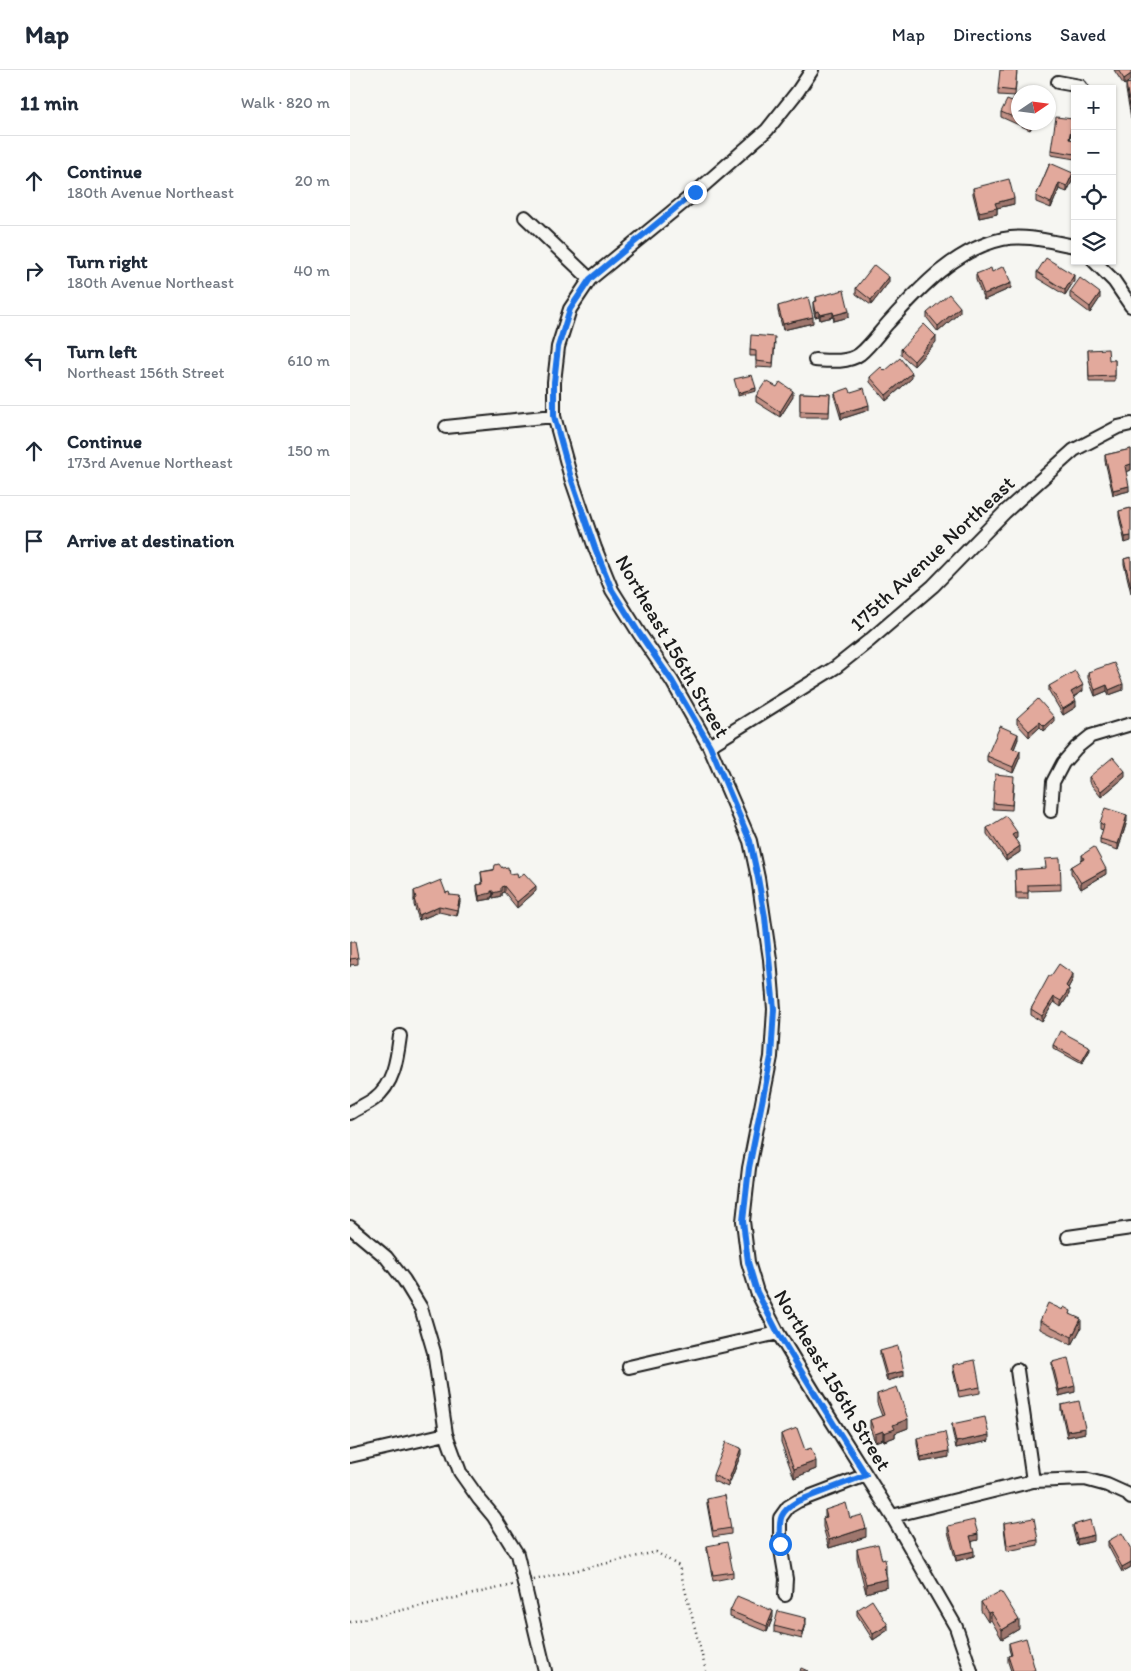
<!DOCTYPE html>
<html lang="en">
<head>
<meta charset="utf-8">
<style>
  body { margin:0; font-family:Itim,sans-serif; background:#f2f2f3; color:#1f2937 }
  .controls { position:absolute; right:15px; top:15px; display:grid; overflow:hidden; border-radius:0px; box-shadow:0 1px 4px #0004 }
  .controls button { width:45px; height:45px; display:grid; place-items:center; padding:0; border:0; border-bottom:1px solid #e0e1e3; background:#fff; color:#1f2937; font:25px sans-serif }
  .compass { position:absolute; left:661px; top:15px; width:45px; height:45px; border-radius:50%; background:#fff; box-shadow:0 1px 4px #0004; rotate:77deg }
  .stop { position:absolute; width:15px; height:15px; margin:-11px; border:4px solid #1a73e8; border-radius:50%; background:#fff }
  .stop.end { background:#1a73e8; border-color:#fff; box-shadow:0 1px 5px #0008 }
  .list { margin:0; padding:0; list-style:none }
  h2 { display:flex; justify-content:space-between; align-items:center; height:65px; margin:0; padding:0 20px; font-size:21px }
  h2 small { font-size:16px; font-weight:400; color:#747a83 }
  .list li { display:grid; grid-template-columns:32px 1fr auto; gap:15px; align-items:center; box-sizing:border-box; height:90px; padding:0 20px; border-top:1px solid #e0e1e3 }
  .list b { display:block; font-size:19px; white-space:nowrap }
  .list p { margin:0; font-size:16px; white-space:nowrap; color:#747a83 }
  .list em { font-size:16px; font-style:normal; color:#747a83 }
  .icon { flex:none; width:28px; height:28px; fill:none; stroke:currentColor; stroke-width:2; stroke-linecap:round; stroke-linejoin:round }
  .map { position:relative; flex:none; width:781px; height:1601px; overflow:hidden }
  header { display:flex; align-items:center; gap:30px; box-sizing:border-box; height:70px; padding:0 25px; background:#fff; border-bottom:1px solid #e0e1e3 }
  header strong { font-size:24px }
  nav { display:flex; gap:28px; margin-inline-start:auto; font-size:18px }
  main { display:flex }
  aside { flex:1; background:#fff }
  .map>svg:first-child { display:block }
</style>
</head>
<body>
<header>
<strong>Map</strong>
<nav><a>Map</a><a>Directions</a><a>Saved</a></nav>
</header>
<main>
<aside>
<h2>11 min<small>Walk · 820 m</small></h2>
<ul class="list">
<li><svg class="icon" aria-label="ahead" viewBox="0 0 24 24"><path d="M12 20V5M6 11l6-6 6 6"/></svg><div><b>Continue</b><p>180th Avenue Northeast</p></div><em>20 m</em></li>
<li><svg class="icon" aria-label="right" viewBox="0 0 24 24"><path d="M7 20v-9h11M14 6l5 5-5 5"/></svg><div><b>Turn right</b><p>180th Avenue Northeast</p></div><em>40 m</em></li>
<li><svg class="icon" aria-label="left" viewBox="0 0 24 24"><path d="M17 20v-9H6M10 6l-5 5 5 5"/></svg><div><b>Turn left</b><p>Northeast 156th Street</p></div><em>610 m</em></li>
<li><svg class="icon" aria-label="ahead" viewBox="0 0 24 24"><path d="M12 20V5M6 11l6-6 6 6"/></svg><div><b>Continue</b><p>173rd Avenue Northeast</p></div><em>150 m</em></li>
<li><svg class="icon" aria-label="arrive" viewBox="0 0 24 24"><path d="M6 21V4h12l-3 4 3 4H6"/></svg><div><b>Arrive at destination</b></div></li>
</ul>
</aside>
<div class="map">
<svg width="781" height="1601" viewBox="0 0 781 1601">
  <rect width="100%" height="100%" fill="#f6f6f2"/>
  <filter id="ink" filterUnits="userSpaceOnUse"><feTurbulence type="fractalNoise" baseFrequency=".02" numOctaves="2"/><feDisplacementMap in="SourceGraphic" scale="10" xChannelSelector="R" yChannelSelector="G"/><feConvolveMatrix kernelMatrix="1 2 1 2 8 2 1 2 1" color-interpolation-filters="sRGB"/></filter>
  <g filter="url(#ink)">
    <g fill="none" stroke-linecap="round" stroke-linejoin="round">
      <defs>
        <path id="minor" d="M462,0L448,21L417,60L345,123L240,209L220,239L208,277L204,312V346L221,408L245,478L262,520L289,563L322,611L359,676L400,771L408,808L420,889L424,939L421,987L399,1098L393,1151L398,1192L407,1222L428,1263L473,1337L542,1446L606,1557L621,1601
          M708,12L730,16L732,19
          M175,147L240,209
          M744,191L764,211L781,236
          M465,290C479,291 498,293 510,284C520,276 529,263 538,253C569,219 605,179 653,169C676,164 702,172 725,176
          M96,357L204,346
          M359,676L486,597L520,570L583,516L655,442L724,380L768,357L781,354
          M701,741L703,712L713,693L726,678L741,666L781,654
          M0,1043C8,1038 17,1034 24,1029C44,1014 47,989 50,966
          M0,1157L36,1187L54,1210L71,1238L84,1282L96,1364L110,1402L129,1429L144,1447L167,1484L195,1601
          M718,1167L781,1158
          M279,1297L428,1263
          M667,1300L683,1411
          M0,1386L96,1364
          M542,1446L683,1411L735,1409L757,1415L777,1424L781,1428
          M435,1525L436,1509L430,1474V1448L438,1437L448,1431L516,1405"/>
      </defs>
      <use href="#minor" stroke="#1c1c1c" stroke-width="16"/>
      <path stroke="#1c1c1c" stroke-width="2.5" stroke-dasharray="1 4" stroke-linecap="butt" d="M184,1510L306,1482L329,1496L356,1601
        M0,1552L162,1515"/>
      <use href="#minor" stroke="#f6f6f2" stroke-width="12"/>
    </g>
    <path fill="#c29186" stroke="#1c1c1c" d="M667,0L665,26L668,28V52H684L680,60L651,47V42L662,32L665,26L648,25V19Z
      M764,0H781L774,15Z
      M781,13V48L776,20V14Z
      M723,55L720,70H725V89L701,85V80Z
      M700,93L723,109L717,122L709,119L701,138L686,132V126Z
      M623,118L664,134L647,138V144L629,148L623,124Z
      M687,202L724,211L715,225L687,208Z
      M626,204L661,218L634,230L626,210Z
      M539,212L521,235L506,224V218Z
      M720,222L750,228L740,243L720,228Z
      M466,227L499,247L484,251L483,247L470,250L469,246L465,247L463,238V232L466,231Z
      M428,236L463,253L433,260L428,241Z
      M610,242L588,262L577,248V243Z
      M425,272L423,298L406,297V286H400V280Z
      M586,272L564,296L551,285V279Z
      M738,280L759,290H765V312H739Z
      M520,307L562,308L536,331L520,312Z
      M427,317L443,327L430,347L406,332V326Z
      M501,322L519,340L491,349L485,329V323Z
      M450,323L480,324L479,347H450Z
      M781,379V400L776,401L779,421L763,425L755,391V385Z
      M781,438L775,473L769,446V441Z
      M781,487V523L774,494V489Z
      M738,602L773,620L759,625L757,621L745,626L738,608Z
      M699,616L733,621L724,627L726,637L713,645L699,621Z
      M667,648L704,652L694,661L690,657L679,667L667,654Z
      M668,669L664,679L670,687L663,703L637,692V686Z
      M739,707H775L751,727L739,712Z
      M664,712L662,740L643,739V733Z
      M777,751L768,780L750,774V769L753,760L750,759V753Z
      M637,758L667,768L665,769L670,782L656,791L637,764Z
      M732,785L756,804L731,819L721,803V797L732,791Z
      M152,798L159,804L168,808L186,821L167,838L154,822L151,823V826L143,828V826L141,827V829L129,831L127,821V815L132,814L131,802Z
      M665,800L711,814V820L678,821V829H666Z
      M64,821L96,823L100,825L110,832L107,846L89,842L69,850L64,835Z
      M0,872L8,888V894L0,895V897Z
      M701,906L723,909L718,918L719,924L711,937L704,932L692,952L681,945V939Z
      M703,975L740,980L732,994L703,978Z
      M721,1244L731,1258L722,1275L690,1259V1251Z
      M530,1281L554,1306L537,1311L530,1286Z
      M702,1292L725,1322L709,1326L702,1298Z
      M603,1295L630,1317V1323L609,1327L603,1300Z
      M527,1324L558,1358L545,1363V1367L534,1371L533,1369L525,1372L520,1358V1350L532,1346L527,1333Z
      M711,1335L735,1363L717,1367L711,1340Z
      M602,1354L639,1371L606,1378L602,1360Z
      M431,1364L455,1380L466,1399L444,1408L431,1372Z
      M567,1368L599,1387L571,1392L567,1374Z
      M391,1384L378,1417L363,1411V1405Z
      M357,1429L381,1458V1464L363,1467L357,1434Z
      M475,1440L500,1448L516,1467L479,1478L473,1457V1448H475Z
      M654,1453L688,1470V1475L657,1481L654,1458Z
      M723,1455L744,1471L727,1475L723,1460Z
      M598,1456L628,1470L622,1471L624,1486L606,1491L598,1462Z
      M758,1471L781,1479V1497L772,1502L758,1476Z
      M357,1476L383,1502V1507L363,1511L357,1481Z
      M507,1479L532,1490L536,1504L537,1517L516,1523L507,1488Z
      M631,1532L669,1559L652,1569L641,1550L638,1552L631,1541Z
      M507,1540L538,1560L523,1570L507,1545Z
      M380,1541L423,1547L417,1562L380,1547Z
      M456,1554L452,1569L424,1562V1556Z
      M659,1573L685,1601H661L658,1592V1586H661L659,1579Z"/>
    <path fill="#9e766d" stroke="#1c1c1c" d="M781,4V10L774,15V9Z
      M723,49V55L719,75V69Z
      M681,52H684L680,60V54Z
      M723,103V109L717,122V116Z
      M709,113V119L701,138V133Z
      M664,128V134L647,138V144L629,148V142L645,133Z
      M724,205V211L715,225V220Z
      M539,207V212L521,235V230Z
      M661,213V218L634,230V224Z
      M750,223V228L740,243V237Z
      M610,237V242L588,262V256Z
      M469,241V246L465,247V242Z
      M499,241V247L484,251V245Z
      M483,242V247L470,250V245Z
      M463,247V253L433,260V254Z
      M586,266V272L564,296V291Z
      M562,303V308L536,331V325Z
      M406,318V321L388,326V323Z
      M443,321V327L430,347V342Z
      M519,335V340L491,349V343Z
      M781,394V400L775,402V396Z
      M779,416V421L763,425V420Z
      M781,466V471L775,473V467Z
      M773,614V620L759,625V620Z
      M733,615V621L721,628V622Z
      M757,615V621L745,626V620Z
      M726,631V637L713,645V639Z
      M704,647V652L694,661V656Z
      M690,652V657L679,667V661Z
      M668,664V669L662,684V678Z
      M670,681V687L663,703V697Z
      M775,701V707L751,727V721Z
      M777,745V751L768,780V774Z
      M667,762V768L662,771V765Z
      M670,776V782L656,791V786Z
      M756,799V804L731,819V813Z
      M154,816V822L151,823V826L143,828V823L151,817Z
      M186,816V821L167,838V832Z
      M143,821V826L141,827V829L129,831V826Z
      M110,826V832L107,846V840Z
      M89,836V842L69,850V845Z
      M723,904V909L716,922V916Z
      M719,919V924L711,937V931Z
      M704,927V932L692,952V946Z
      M740,977V980L732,994V991Z
      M731,1249V1258L722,1275V1267Z
      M554,1301V1306L537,1311V1305Z
      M725,1316V1322L709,1326V1320Z
      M558,1349V1358L545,1363V1367L534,1371V1363L543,1355Z
      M735,1358V1363L717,1367V1361Z
      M533,1361V1369L525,1372V1364Z
      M639,1365V1371L606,1378V1372Z
      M391,1378V1384L378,1417V1412Z
      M599,1381V1387L571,1392V1387Z
      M466,1391V1399L444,1408V1399Z
      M516,1458V1467L479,1478V1470Z
      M628,1464V1470L620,1472V1466Z
      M744,1465V1471L727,1475V1469Z
      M624,1481V1486L606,1491V1485Z
      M781,1492V1497L772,1502V1497Z
      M536,1495V1504H534V1496Z
      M537,1509V1517L516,1523V1514Z
      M423,1541V1547L417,1562V1556Z
      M641,1542V1550L638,1552V1543Z
      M456,1548V1554L452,1569V1563Z
      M669,1550V1559L652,1569V1560Z
      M538,1555V1560L523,1570V1564Z"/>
    <path fill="#e2a99c" stroke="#1c1c1c" d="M650,0H667L665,21L648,19Z
      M768,0H781V4L774,9Z
      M781,13V42L776,14Z
      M665,26L668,28V49L651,42L657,30L662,32Z
      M706,47L723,49L719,69L725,70V84L701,80Z
      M700,93L723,103L717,116L709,113L701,133L686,126Z
      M659,109L664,128L645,133L647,138L629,142L623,118Z
      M696,188L724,205L715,220L687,202Z
      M524,195L539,207L521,230L506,218Z
      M654,196L661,213L634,224L626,204L641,198L642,202Z
      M730,208L750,223L740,237L720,222Z
      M494,220L499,241L484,245L483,242L470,245L469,241L465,242L463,232L467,231L466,227Z
      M599,224L610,237L588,256L577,243Z
      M458,227L463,247L433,254L428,236Z
      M574,254L586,266L564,291L551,279Z
      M401,265L425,267L423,293L406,291V281L400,280Z
      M758,279L759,290H765V306L739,307L738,280Z
      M550,288L562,303L536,325L520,307L531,297L535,301Z
      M402,305L406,318L388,323L384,309Z
      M416,311L427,317L430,312L443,321L430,342L406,326Z
      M499,318L501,322L514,318L519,335L491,343L485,323Z
      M450,323L480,324L479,342L450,341Z
      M781,379V394L775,396L779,416L763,420L755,385Z
      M781,438V466L775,467L769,441Z
      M781,487V517L774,489Z
      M764,593L773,614L759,620L757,615L745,620L738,602Z
      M725,601L733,615L721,622L726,631L713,639L699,616Z
      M688,629L704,647L694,656L690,652L679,661L667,648Z
      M650,656L668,664L662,678L670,681L663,697L637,686Z
      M763,687L775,701L751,721L739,707Z
      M645,704L664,706L662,735L643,733Z
      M755,738L777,745L768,774L750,769L754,755L750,753Z
      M656,746L667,762L662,765L670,776L656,786L637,758Z
      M744,777L756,799L731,813L721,797L734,789L732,785Z
      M710,788L711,814L678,815V823H666L665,800L696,798L695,789Z
      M149,794L152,798L158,797L159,804L167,803L168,808L174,803L186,816L167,832L154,816L151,817V821L143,823V821H141V823L129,826L127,815L133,814L131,802L144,800L145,795Z
      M91,810L96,823L99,822L100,825L110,826L107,840L89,836L69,845L64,829L66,828L64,821Z
      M0,872H5L8,888L0,889V892Z
      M709,894L723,904L716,916L719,919L711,931L704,927L692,946L681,939L699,906H701Z
      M710,961L740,977L732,991L703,975Z
      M698,1233L713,1240L714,1237L721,1241L720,1244L731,1249L722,1267L690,1251Z
      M548,1276L554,1301L537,1305L530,1281Z
      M718,1288L725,1316L709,1320L702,1292Z
      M625,1290L630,1317L609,1321L603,1295Z
      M547,1317L558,1349L543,1355L545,1359L534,1363L533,1361L525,1364L520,1350L534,1345L527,1324Z
      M729,1331L735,1358L717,1361L711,1335Z
      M635,1347L639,1365L606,1372L602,1354Z
      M447,1358L455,1380L461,1378L466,1391L444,1399L431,1364Z
      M595,1362L599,1381L571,1387L567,1368Z
      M376,1372L391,1378L378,1412L363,1405Z
      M375,1425L381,1458L363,1461L357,1429Z
      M496,1433L500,1448L512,1445L516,1458L479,1470L473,1448L477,1447L475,1440Z
      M684,1448L688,1470L657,1475L654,1453Z
      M624,1450L628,1464L620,1466L624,1481L606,1485L598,1456Z
      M740,1450L744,1465L727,1469L723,1455Z
      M772,1463L781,1479V1492L772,1497L758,1471Z
      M377,1472L383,1502L363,1505L357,1476Z
      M528,1474L532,1490L535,1489L536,1495L534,1496L537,1509L516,1514L507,1479Z
      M651,1521L669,1550L652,1560L641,1542L638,1543L631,1532Z
      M387,1526L423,1541L417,1556L380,1541Z
      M522,1530L538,1555L523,1564L507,1540Z
      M428,1541L456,1548L452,1563L424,1556Z
      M676,1568L685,1600L681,1601H663L658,1586L662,1585L659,1573Z
      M451,1598L458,1601H450Z"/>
  </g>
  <g fill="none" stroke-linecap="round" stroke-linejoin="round" filter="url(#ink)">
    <path stroke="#1a73e8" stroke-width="6" d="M345,122L240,209L220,239L208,277L204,312V346L221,408L245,478L262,520L289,563L322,611L360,676L400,771L408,808L415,847L424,939L421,987L399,1098L393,1151L398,1192L407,1222L428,1263L473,1337L516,1405L448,1431C426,1444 430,1451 430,1474"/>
  </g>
  <g text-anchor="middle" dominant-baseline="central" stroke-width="4.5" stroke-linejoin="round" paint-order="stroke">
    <g font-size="21" fill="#1c1c1c" stroke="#f6f6f2">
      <text transform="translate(582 483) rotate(-43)">175th Avenue Northeast</text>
      <text transform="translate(323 576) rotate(60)">Northeast 156th Street</text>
      <text transform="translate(483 1310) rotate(59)">Northeast 156th Street</text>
    </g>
  </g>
</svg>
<div class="controls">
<button>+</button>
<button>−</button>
<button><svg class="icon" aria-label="locate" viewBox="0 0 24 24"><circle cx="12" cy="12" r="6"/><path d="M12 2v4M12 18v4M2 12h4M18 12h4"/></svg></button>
<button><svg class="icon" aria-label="layers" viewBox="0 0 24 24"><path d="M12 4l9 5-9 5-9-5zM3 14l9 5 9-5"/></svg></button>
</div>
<svg class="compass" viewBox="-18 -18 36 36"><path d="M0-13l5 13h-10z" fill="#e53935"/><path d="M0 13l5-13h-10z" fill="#747a83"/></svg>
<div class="stop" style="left:430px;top:1474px"></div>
<div class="stop end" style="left:345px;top:122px"></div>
</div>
</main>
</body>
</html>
